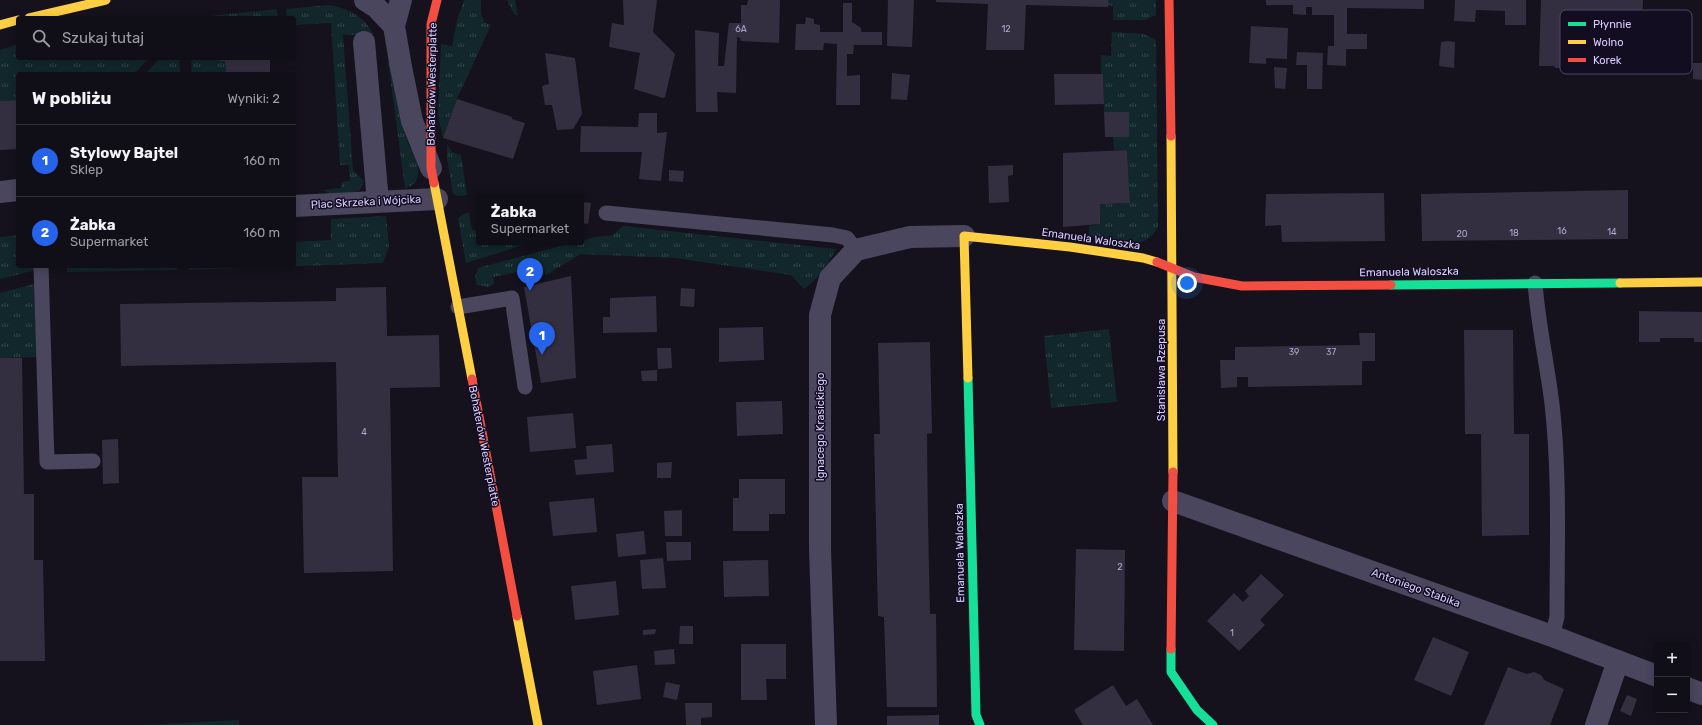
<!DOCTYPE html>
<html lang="pl">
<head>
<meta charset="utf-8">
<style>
  body { margin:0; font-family:Rubik,sans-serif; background:#19171f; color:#f1f3f6 }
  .controls { position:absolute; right:12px; bottom:12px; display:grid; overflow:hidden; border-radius:4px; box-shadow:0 2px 10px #0003 }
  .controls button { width:36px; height:36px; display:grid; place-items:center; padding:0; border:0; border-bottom:1px solid #302e35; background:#100e16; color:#f1f3f6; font:20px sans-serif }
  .you { position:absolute; left:1187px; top:283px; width:14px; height:14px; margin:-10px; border:3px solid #fff; border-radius:50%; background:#1a73e8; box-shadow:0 0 0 6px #1a73e833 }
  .badge { display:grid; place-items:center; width:26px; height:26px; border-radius:50%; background:#2563eb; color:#fff; font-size:13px; font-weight:700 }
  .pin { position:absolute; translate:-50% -33px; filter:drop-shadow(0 1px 2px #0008) }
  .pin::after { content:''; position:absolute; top:21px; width:14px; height:12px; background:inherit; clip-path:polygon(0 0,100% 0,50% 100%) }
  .popup { position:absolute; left:476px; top:193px; width:108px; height:52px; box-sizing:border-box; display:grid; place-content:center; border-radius:4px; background:#100e16; filter:drop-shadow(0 1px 3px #0005); font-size:13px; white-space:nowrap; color:#9c9ca1 }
  .popup b { font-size:15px; color:#f1f3f6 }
  .popup::after { content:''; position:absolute; left:50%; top:100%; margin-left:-8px; border:8px solid transparent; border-top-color:#100e16 }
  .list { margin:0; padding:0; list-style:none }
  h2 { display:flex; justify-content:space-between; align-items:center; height:52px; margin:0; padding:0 16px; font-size:17px }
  h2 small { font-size:13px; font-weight:400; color:#9c9ca1 }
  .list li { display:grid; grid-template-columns:26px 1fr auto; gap:12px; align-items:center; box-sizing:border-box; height:72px; padding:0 16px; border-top:1px solid #302e35 }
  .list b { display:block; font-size:15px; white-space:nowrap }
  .list p { margin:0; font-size:13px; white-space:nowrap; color:#9c9ca1 }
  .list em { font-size:13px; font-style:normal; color:#9c9ca1 }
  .icon { flex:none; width:22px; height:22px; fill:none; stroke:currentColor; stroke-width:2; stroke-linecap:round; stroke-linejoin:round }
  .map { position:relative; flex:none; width:1702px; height:725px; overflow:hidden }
  .search { position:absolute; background:#100e16; box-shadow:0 2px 10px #0003; left:16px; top:16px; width:280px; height:44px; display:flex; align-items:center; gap:10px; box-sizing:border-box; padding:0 14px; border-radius:4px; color:#9c9ca1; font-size:15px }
  .panel { position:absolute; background:#100e16; box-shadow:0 2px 10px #0003; left:16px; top:72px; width:280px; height:196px; border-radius:4px }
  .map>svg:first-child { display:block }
</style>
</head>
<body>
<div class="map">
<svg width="1702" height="725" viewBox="0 0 1702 725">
  <defs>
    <pattern id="grass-tufts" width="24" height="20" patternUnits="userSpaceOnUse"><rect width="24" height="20" fill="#11272b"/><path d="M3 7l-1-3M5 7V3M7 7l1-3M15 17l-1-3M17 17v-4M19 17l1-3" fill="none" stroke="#33454b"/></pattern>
  </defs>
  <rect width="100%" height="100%" fill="#15121d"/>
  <path fill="url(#grass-tufts)" d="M464,0H481V13L484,22L491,25L457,99L443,138L438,115L441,44L452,46L457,20Z
    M507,0H515L518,16L514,14Z
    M1108,0H1156V15L1145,20H1113V6L1107,5Z
    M329,5C348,8 365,17 373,34L343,35L353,170L364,181L360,190C350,194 332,198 323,190L341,188L342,182L350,181L349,165H340L331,23L294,25V18H287L286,9Z
    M277,9L278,18H191Z
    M1112,32L1144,34L1156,40L1158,227C1143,255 1114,241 1089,236V226L1100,224V204L1130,203L1127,150H1114L1113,137H1129V112H1104L1103,74H1101V55L1111,56Z
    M385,39L408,144C410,148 413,151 415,155C420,167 421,186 405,188Z
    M18,44V58H149L134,74H18L17,100L0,101V50Z
    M160,58H179L180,74H145Z
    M191,58H220V61H225L226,74H192Z
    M447,144L452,152L461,155L467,195L458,196L453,194L447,158Z
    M469,212L472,230H479V242H533L466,263L458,219L462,215Z
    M386,216L389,246L383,263L189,270V266H294V242L331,240V219Z
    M623,226L836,249C827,266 819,278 804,289L791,275L675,258L581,254L546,275L543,267L493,277L494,284L489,287L477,285L475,277L478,268L576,242H581V241L595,237L613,235Z
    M18,235V266H36V270L0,279V237Z
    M67,266H177V270L67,272Z
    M34,284L37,357L0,358V293Z
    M1109,329L1117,402L1051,408L1044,336Z"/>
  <path fill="#11272b" d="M239,720V725H143Z"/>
  <path fill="#342f40" d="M623,0H657L653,32L675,54L665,97L663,98L634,89L640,53L609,47L612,23L624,25Z
    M748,0H780L779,43L741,41L740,38L737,37L736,93L717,92L718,112H696L695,30L719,33L718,66H724L729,23H741V5H747Z
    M888,0H914L912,47L887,46Z
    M936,0H1108V7L1026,5L1024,50H986L988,4L936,2Z
    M1266,0H1424V9L1347,8V34H1367V49H1346V66L1327,65L1328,46H1334V15H1312V7H1306V15L1293,14V5H1266Z
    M1455,0H1526V25H1505V11L1476,10L1475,22L1454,21Z
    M1541,0H1643L1642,21L1597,19V37L1603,40L1602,44H1651L1652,65H1638L1637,67L1563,68H1556L1554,66H1539Z
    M843,3H852V22L861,28V32H882V45H854L853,54H847V76L860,75V105H836L837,44L824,43L823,50H795L796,24H805L806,17L814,19V24L820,25V32H843Z
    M1251,26L1288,28L1287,59L1266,58V64L1249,63Z
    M1449,41L1455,42L1454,68L1439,66L1441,42Z
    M1297,52L1323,53L1322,89H1307V65H1296Z
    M545,53L575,58L582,114L573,129L557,130L552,105H545L542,86L549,84Z
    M220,58H270V74H226L225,61H220Z
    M1693,63H1702V80L1693,79Z
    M1274,67L1287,68L1285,89L1275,88Z
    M892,73L910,75L907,100L891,99Z
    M1054,74H1103L1104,104L1055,105Z
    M457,99L512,117V119L525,123L513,159L443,138Z
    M18,100V149L0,150V101Z
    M1104,112H1129V137H1105Z
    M639,113H657V133L667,132L661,181L639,179L642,152H580L581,126L638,127Z
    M1127,150L1130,203L1100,204V224L1063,227V153Z
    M1013,165V175L1008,176L1009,202L989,203L988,166Z
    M669,170L684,171L683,182L669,181Z
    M1628,190V239L1422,241L1421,194Z
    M1384,193L1385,241L1282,242L1281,225L1265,226L1266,194Z
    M581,202L591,203L588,224L581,223Z
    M571,276L576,378L541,383L524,287Z
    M386,287L387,336L439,335L440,387L390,388L393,571L304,573L302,477H338L336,362L121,366L120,304L336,301V288Z
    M681,288L695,289L694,307L680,306Z
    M656,296L657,332L603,333V317H610V298Z
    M1639,311L1702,312V342H1694V338H1660V342H1639Z
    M763,327L764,360L719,362V328Z
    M1464,330H1513L1514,434H1529V535L1482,536L1481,434H1465Z
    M1359,333H1375V361H1362V385L1248,387V377H1237V387L1221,388L1220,360H1235V347L1360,345Z
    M930,342L932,433L927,434L928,524L930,614H936L937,707H887L884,617L878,616L874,434H880L878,343Z
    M657,348H671L672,368L658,369Z
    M0,358H22L24,494H34V560H43L45,661H0Z
    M657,370V381H642L641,371Z
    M782,401L783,434L737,436L736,402Z
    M573,413L576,448L530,452L527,417Z
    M118,439L119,483L103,484L102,440Z
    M612,444L614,472L576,475L574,460L587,459L586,446Z
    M672,462L671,478H657V463Z
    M739,479H785V514H769V531H733V498H739Z
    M594,498L597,532L553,536L549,502Z
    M682,510V536H665L664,511Z
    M644,531L646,554L618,557L616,534Z
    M666,542H691V560L667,561Z
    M1076,549L1125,550L1124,651L1074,650Z
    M663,558L666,588L642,589L640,560Z
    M768,560L769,596L724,597L723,561Z
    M1261,574L1284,595L1260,620L1265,625L1239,651L1207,621L1234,593L1243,602L1249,596L1245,591Z
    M616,581L619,615L575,620L571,586Z
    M680,626H693V644H679Z
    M655,629L656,630L655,634L643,635V630Z
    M1433,637L1469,652L1451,696L1414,680Z
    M741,644H786V679H766L767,700H741Z
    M674,649L675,664L655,665L654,651Z
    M637,665L641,699L597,705L593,671Z
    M1508,667L1527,674L1534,672L1541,675L1544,680L1564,689L1550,725H1484Z
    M666,682L680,685L677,700L663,697Z
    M1113,685L1126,706L1137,699L1153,725H1083L1074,710Z
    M1627,695L1637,699L1631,716L1620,711Z
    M685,703H712V717L701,718V725H686Z
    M939,715V725H887V716Z"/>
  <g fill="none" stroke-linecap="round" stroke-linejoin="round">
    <path stroke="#4a465e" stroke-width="15" d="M606,213L833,235L847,238L856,250
      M41,266L47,462L93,461
      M1535,283C1538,324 1547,363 1552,404C1560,475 1557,546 1557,617L1552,636
      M458,307L512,298L525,387"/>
    <path stroke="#4a465e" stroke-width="22" d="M365,0L376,7L394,26
      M401,0L394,26L401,67L412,121L431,168
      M364,42L378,202
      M0,192L18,190
      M294,206L437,199
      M1173,501L1552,636L1657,676
      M1687,688L1702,694
      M826,725L820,549V315L830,278L856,250L910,237L964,236
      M1596,725L1618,661"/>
    <path stroke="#16e098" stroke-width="9" d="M1391,285L1620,283
      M968,378L976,715L980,725
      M1171,649V672L1197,710L1213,725"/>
    <path stroke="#ffcf43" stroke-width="9" d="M29,18L106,0
      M0,25L18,20
      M1171,136L1173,472
      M434,183L472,379
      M1620,283L1702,282
      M968,378L964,236L1070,247L1143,258L1157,262
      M517,616L538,725"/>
    <path stroke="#f24e42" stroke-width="9" d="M1169,0L1171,136
      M434,183L431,168V24L437,0
      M1157,262L1194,277L1242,286L1391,285
      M472,379L517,616
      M1171,649L1173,472"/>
  </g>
  <g text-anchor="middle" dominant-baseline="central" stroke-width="3" stroke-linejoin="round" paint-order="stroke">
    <g font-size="9" fill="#b0a6cf">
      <text x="741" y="29">6A</text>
      <text x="1006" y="29">12</text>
      <text x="1562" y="231">16</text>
      <text x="1612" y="232">14</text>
      <text x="1514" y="233">18</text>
      <text x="1462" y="234">20</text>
      <text x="1294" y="352">39</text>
      <text x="1331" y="352">37</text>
      <text x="364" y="432">4</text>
      <text x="1120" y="567">2</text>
      <text x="1232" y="633">1</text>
    </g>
    <g font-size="11" fill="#daceff" stroke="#130d22">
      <text transform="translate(432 84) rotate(-89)">Bohaterów Westerplatte</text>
      <text transform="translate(366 202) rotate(-3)">Plac Skrzeka i Wójcika</text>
      <text transform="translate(1091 239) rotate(8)">Emanuela Waloszka</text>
      <text transform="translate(1409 272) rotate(-1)">Emanuela Waloszka</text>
      <text transform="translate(1161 370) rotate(-90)">Stanisława Rzepusa</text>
      <text transform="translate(820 427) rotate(-90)">Ignacego Krasickiego</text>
      <text transform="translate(484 446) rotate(79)">Bohaterów Westerplatte</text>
      <text transform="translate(960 553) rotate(-91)">Emanuela Waloszka</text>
      <text transform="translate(1416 588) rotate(20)">Antoniego Stabika</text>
    </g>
  </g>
  <rect x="1560" y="10" width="132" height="64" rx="6" fill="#130d22" stroke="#4f4764" stroke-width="1"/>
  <rect x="1568" y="22" width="18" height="4" fill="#16e098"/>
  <rect x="1568" y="40" width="18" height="4" fill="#ffcf43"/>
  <rect x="1568" y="58" width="18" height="4" fill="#f24e42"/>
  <g font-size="11" fill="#daceff">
    <text x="1593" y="28">Płynnie</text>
    <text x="1593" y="46">Wolno</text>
    <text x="1593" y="64">Korek</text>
  </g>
</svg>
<div class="controls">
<button>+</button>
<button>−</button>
</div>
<div class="you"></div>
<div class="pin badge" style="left:542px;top:355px">1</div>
<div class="pin badge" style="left:530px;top:291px">2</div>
<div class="popup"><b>Żabka</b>Supermarket</div>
<div class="search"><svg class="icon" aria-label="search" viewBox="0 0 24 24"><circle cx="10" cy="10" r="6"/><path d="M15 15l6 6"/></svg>Szukaj tutaj</div>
<section class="panel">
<h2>W pobliżu<small>Wyniki: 2</small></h2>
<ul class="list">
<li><span class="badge">1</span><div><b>Stylowy Bajtel</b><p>Sklep</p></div><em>160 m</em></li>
<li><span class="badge">2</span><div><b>Żabka</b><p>Supermarket</p></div><em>160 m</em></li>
</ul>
</section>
</div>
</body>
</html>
